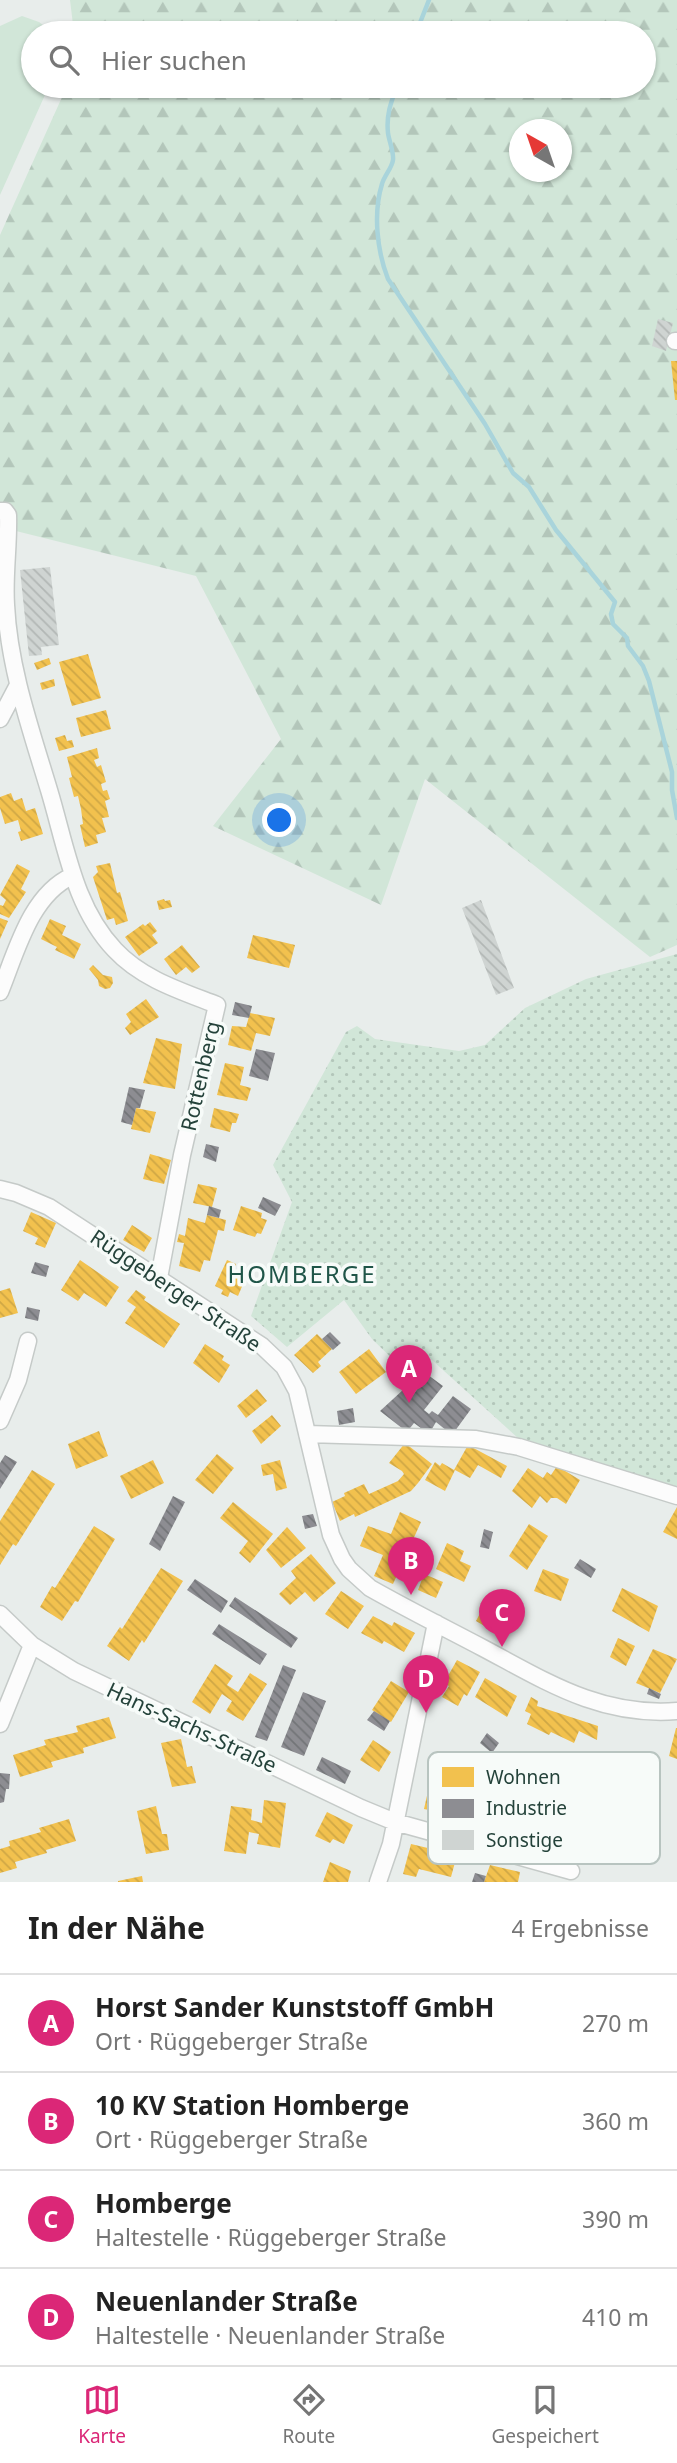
<!DOCTYPE html>
<html lang="de">
<head>
<meta charset="utf-8">
<style>
  body { margin:0; font-family:"Noto Sans",sans-serif; background:#f6f6f6; color:#222 }
  .compass { position:absolute; left:509px; top:119px; width:63px; height:63px; border-radius:50%; background:#fff; box-shadow:0 2px 5px #0004; rotate:320deg }
  .you { position:absolute; left:280px; top:821px; width:24px; height:24px; margin:-18px; border:5px solid #fff; border-radius:50%; background:#1a73e8; box-shadow:0 0 0 10px #1a73e833 }
  .badge { display:grid; place-items:center; width:46px; height:46px; border-radius:50%; background:#db2777; color:#fff; font-size:23px; font-weight:700 }
  .pin { position:absolute; translate:-50% -58px; filter:drop-shadow(0 2px 4px #0008) }
  .pin::after { content:''; position:absolute; top:37px; width:24px; height:21px; background:inherit; clip-path:polygon(0 0,100% 0,50% 100%) }
  .list { margin:0; padding:0; list-style:none }
  h2 { display:flex; justify-content:space-between; align-items:center; height:91px; margin:0; padding:0 28px; font-size:30px }
  h2 small { font-size:23px; font-weight:400; color:#767676 }
  .list li { display:grid; grid-template-columns:46px 1fr auto; gap:21px; align-items:center; box-sizing:border-box; height:98px; padding:0 28px; border-top:2px solid #e0e0e0 }
  .list b { display:block; font-size:26px; white-space:nowrap }
  .list p { margin:0; font-size:23px; white-space:nowrap; color:#767676 }
  .list em { font-size:23px; font-style:normal; color:#767676 }
  .icon { flex:none; width:38px; height:38px; fill:none; stroke:currentColor; stroke-width:2; stroke-linecap:round; stroke-linejoin:round }
  .map { position:relative; flex:none; width:677px; height:1882px; overflow:hidden }
  .search { position:absolute; background:#fff; box-shadow:0 2px 5px #0004; left:21px; right:21px; top:21px; height:77px; display:flex; align-items:center; gap:18px; box-sizing:border-box; padding:0 24px; border-radius:38px; color:#767676; font-size:26px }
  .sheet { height:483px; background:#fff }
  nav { display:flex; justify-content:space-around; align-items:center; box-sizing:border-box; height:98px; border-top:2px solid #e0e0e0; background:#fff; font-size:19px; color:#767676 }
  nav a { display:grid; justify-items:center; gap:4px }
  nav .on { color:#db2777 }
  .map>svg:first-child { display:block }
</style>
</head>
<body>
<div class="map">
<svg width="677" height="1882" viewBox="0 0 677 1882">
  <defs>
    <pattern id="green-dots" width="8" height="8" patternUnits="userSpaceOnUse" patternTransform="scale(1.75)"><rect width="8" height="8" fill="#d1e6d8"/><path d="M2 2h.1M6 6h.1" fill="none" stroke="#b3c6ba" stroke-width="1.8" stroke-linecap="round"/></pattern>
    <pattern id="forest-firs" width="22" height="20" patternUnits="userSpaceOnUse" patternTransform="scale(1.75)"><rect width="22" height="20" fill="#d1e6d8"/><path d="M5 1l3.5 6h-7zM16 11l3.5 6h-7z" fill="#b3c6ba"/></pattern>
    <pattern id="homes-back-hatch" width="6" height="6" patternUnits="userSpaceOnUse" patternTransform="scale(1.75)"><rect width="6" height="6" fill="#f2c14e"/><path d="M-1 5l2 2M0 0l6 6M5-1l2 2" fill="none" stroke="#cfa745"/></pattern>
    <pattern id="industry-back-hatch" width="6" height="6" patternUnits="userSpaceOnUse" patternTransform="scale(1.75)"><rect width="6" height="6" fill="#8d8d92"/><path d="M-1 5l2 2M0 0l6 6M5-1l2 2" fill="none" stroke="#737578"/></pattern>
    <pattern id="building-back-hatch" width="6" height="6" patternUnits="userSpaceOnUse" patternTransform="scale(1.75)"><rect width="6" height="6" fill="#cfd4d2"/><path d="M-1 5l2 2M0 0l6 6M5-1l2 2" fill="none" stroke="#b2b7b5"/></pattern>
  </defs>
  <rect width="100%" height="100%" fill="#e8edeb"/>
  <path fill="url(#green-dots)" d="M677,954V1490L519,1439L422,1351L404,1370L372,1339L344,1300L287,1347L251,1316L292,1202L273,1165L346,1032L357,1026L375,1039L459,1051L485,1045L525,1008L586,979Z"/>
  <path fill="url(#forest-firs)" fill-rule="evenodd" d="M70,0H677V945L650,957L425,779L381,905L213,826L281,739L196,576L0,527V235L67,86H644V33H74ZM520,130H562V172H520Z"/>
  <path fill="#d1e6d8" d="M22,16L39,22L53,33H33V86H49L0,195V26Z"/>
  <path fill="url(#homes-back-hatch)" d="M671,361H677V400H675Z
    M88,654L101,698L72,706L59,662Z
    M49,658L51,664L37,670L34,663Z
    M54,679L55,686L42,690L40,683Z
    M106,710L111,729L81,737L76,718Z
    M65,735L67,741L72,740L74,747L59,751L55,738Z
    M97,748L99,758L94,760L97,767L101,765L106,782L101,784L102,788L103,791L107,790L110,799L105,801L109,817L102,818L106,832L96,835L98,843L85,847L80,825L83,824L81,809L78,796L74,797L69,778L72,777L67,757Z
    M11,793L14,801L22,798L26,811L35,808L43,834L21,841L18,832L21,831L18,820L5,824L0,808V797Z
    M110,863L117,893L120,892L128,921L116,925L114,918L107,920L93,877L98,872L96,866Z
    M17,864L30,871L21,889L26,892L9,918L0,914V905L3,906L6,900L0,895Z
    M164,899L165,901L170,900L172,907L159,910L157,901Z
    M0,918L8,921L0,939Z
    M50,919L66,926L62,935L81,944L74,959L55,950L57,947L41,939Z
    M150,922L157,931L152,935L158,943L139,956L125,937L143,924L145,926Z
    M253,935L295,945L289,968L247,958Z
    M182,945L200,967L192,973L186,967L176,975L164,959Z
    M93,965L103,975L112,977L113,983L110,988L105,989L99,986L98,980L89,969Z
    M146,999L159,1017L130,1035L125,1028L131,1022L126,1014Z
    M250,1013L275,1018L270,1036L256,1033L251,1051L228,1045L232,1026L246,1027Z
    M156,1038L182,1044L175,1089L143,1083Z
    M225,1063L244,1067L240,1085L251,1088L247,1101L217,1095Z
    M136,1108L156,1112L150,1133L131,1129Z
    M214,1108L239,1114L236,1123H232L230,1132L210,1127Z
    M150,1154L171,1160L164,1184L143,1179Z
    M198,1184L217,1188L212,1207L193,1203Z
    M241,1206L262,1213L261,1218L267,1220L261,1234L257,1233L255,1237L233,1230Z
    M31,1212L56,1223L45,1248L35,1244L38,1238L23,1231Z
    M207,1215L226,1220L224,1231L218,1230L210,1261L204,1260L200,1272L179,1266L184,1243L177,1242L179,1234L185,1236L188,1218L205,1223Z
    M132,1225L152,1238L144,1252L123,1240Z
    M80,1260L119,1287L106,1307L84,1293L78,1301L61,1290Z
    M227,1260L236,1264L233,1272L246,1277L238,1296L230,1292L228,1297L221,1294L223,1290L215,1286Z
    M10,1288L18,1313L0,1318V1291Z
    M136,1290L146,1297L144,1300L180,1324L164,1348L125,1323L136,1307L127,1301Z
    M317,1334L332,1349L318,1362L321,1366L313,1373L294,1355Z
    M205,1344L224,1356L222,1360L230,1365L219,1383L193,1363Z
    M369,1349L386,1372L356,1394L339,1372Z
    M257,1389L267,1401L246,1418L237,1406Z
    M272,1415L281,1426L261,1444L252,1431Z
    M99,1431L108,1456L76,1469L68,1444Z
    M405,1443L432,1464L418,1483L411,1491L355,1517L354,1514L340,1521L332,1502L345,1496L344,1493L364,1484L369,1494L398,1481L404,1474L402,1471L389,1463Z
    M468,1445L507,1466L501,1478L478,1465L470,1478L455,1470L445,1491L425,1480L435,1462L440,1466L442,1463L454,1470Z
    M217,1454L234,1468L213,1494L195,1480Z
    M153,1460L164,1483L131,1499L120,1476Z
    M280,1460L287,1488L276,1491L273,1474L263,1476L261,1465Z
    M557,1466L580,1480L566,1504L557,1498H551L547,1503L540,1496L532,1508L512,1491L528,1468L543,1478L547,1472L551,1475Z
    M32,1470L55,1484L16,1546L13,1544L0,1565V1521Z
    M233,1502L273,1534L250,1563L239,1553L248,1541L220,1518Z
    M677,1507V1539L663,1532Z
    M400,1512L421,1522L393,1584L374,1576L383,1555L360,1546L368,1526L391,1534Z
    M529,1524L548,1536L527,1570L509,1556Z
    M94,1526L115,1539L78,1602L75,1601L62,1621L40,1607L52,1586L55,1588Z
    M287,1527L306,1548L281,1568L266,1550Z
    M447,1543L464,1551L460,1561L471,1566L464,1582L436,1569Z
    M311,1554L336,1583L314,1602L305,1592L290,1605L279,1594L296,1578L291,1571Z
    M161,1568L183,1581L144,1643L142,1640L129,1661L107,1646L120,1627L122,1629Z
    M543,1569L569,1579L561,1601L534,1591Z
    M424,1574L443,1582L436,1598L418,1590Z
    M622,1588L658,1606L649,1632L612,1611Z
    M341,1591L364,1606L348,1629L325,1614Z
    M486,1602L509,1615L500,1635L476,1621Z
    M373,1616L392,1626L394,1622L415,1633L404,1652L384,1641L382,1644L361,1633Z
    M618,1638L635,1646L626,1666L610,1657Z
    M653,1649L677,1659L660,1693L636,1683Z
    M457,1660L480,1672L467,1696L464,1694L458,1706L442,1697L449,1686L444,1683Z
    M215,1664L233,1676L227,1685L238,1692L250,1673L267,1684L243,1721L226,1711L232,1701L222,1694L210,1714L192,1702Z
    M485,1678L517,1696L507,1717L475,1697Z
    M391,1681L409,1692L391,1722L372,1710Z
    M531,1697L538,1701L537,1706L598,1726L597,1740L579,1731L574,1743L551,1732L549,1735L527,1724L531,1714L525,1711Z
    M109,1717L116,1738L83,1748L84,1753L51,1762L53,1767L20,1777L13,1755L46,1745L44,1740L78,1732L76,1726Z
    M676,1728H677V1759L669,1756Z
    M181,1739L187,1767L192,1766L196,1783L172,1787L161,1743Z
    M373,1740L391,1752L379,1772L360,1760Z
    M437,1751L460,1755L455,1779L449,1778L446,1789L453,1790L448,1814L424,1809Z
    M264,1800L286,1803L280,1848L257,1844L259,1834L249,1832L246,1854L224,1851L231,1806L252,1809L251,1820L262,1823Z
    M156,1806L162,1834H167L169,1850L146,1854L137,1811Z
    M327,1812L353,1825L344,1844L333,1839L330,1843L315,1836Z
    M69,1819L76,1841L46,1850L47,1853L15,1862L17,1868L0,1873V1849L10,1846L9,1841L41,1832L39,1828Z
    M411,1844L457,1855L451,1877L419,1869L416,1877L403,1874Z
    M330,1862L351,1871L348,1882H323Z
    M490,1865L520,1872L518,1882H484Z
    M142,1876L143,1882H118V1881Z"/>
  <path fill="url(#industry-back-hatch)" d="M235,1002L252,1006L249,1018L232,1015Z
    M256,1049L275,1053L268,1081L249,1076Z
    M129,1087L145,1090L140,1108H136L132,1125L121,1122Z
    M206,1144L219,1147L216,1162L203,1157Z
    M263,1197L281,1205L275,1216L258,1208Z
    M209,1206L221,1210L219,1218L207,1215Z
    M35,1262L49,1266L46,1277L31,1273Z
    M27,1307L40,1310L38,1321L25,1318Z
    M330,1332L341,1343L333,1350L322,1339Z
    M428,1375L443,1386L424,1410L429,1414L432,1411L438,1415L453,1396L471,1409L452,1435L436,1422L429,1434L414,1423L407,1432L380,1411L404,1389L413,1395Z
    M353,1408L355,1422L339,1425L337,1411Z
    M5,1455L17,1462L0,1489V1463Z
    M173,1496L185,1502L160,1551L149,1544Z
    M313,1514L317,1526L305,1529L302,1516Z
    M484,1529L493,1532L489,1549L480,1547Z
    M580,1559L596,1569L591,1578L574,1568Z
    M195,1579L228,1601L221,1613L187,1590Z
    M235,1597L298,1638L291,1648L229,1606Z
    M219,1624L267,1654L260,1665L212,1634Z
    M283,1665L296,1670L267,1741L255,1737Z
    M649,1688L661,1694L659,1699L647,1694Z
    M303,1692L326,1701L304,1756L281,1747Z
    M374,1711L390,1721L384,1731L367,1720Z
    M487,1733L499,1743L492,1753L480,1743Z
    M322,1757L351,1771L345,1784L316,1770Z
    M0,1773L10,1774L9,1789H6L4,1802L0,1803Z
    M475,1873L486,1876L484,1882H472Z"/>
  <g fill="none" stroke-linecap="round" stroke-linejoin="round">
    <path stroke="#a9d4db" stroke-width="4.5" d="M416,33L429,0
      M397,86C391,102 386,115 388,133C389,141 394,152 393,160C392,168 384,176 382,184C373,213 377,251 388,279L485,424L513,473L529,487L556,530L615,602L611,614L613,624L627,638L628,646L643,666L649,681L672,772V790L677,818"/>
  </g>
  <path fill="url(#building-back-hatch)" d="M658,319L673,323L666,351L652,346Z
    M50,567L59,645L41,647L42,655L29,656L20,570Z
    M481,900L514,988L496,995L462,908Z"/>
  <g fill="none" stroke-linecap="round" stroke-linejoin="round">
    <defs>
      <path id="street" d="M675,341H677
        M0,511H5L8,515C9,545 4,575 6,605C9,668 31,730 49,790C66,846 74,907 115,950C142,979 181,991 217,1005L182,1155L159,1278
        M0,719L18,685
        M0,992C16,953 30,895 72,876
        M0,1189L16,1193L49,1207L262,1346L284,1367L297,1391L331,1535L342,1559L349,1569L370,1588C407,1609 445,1628 483,1648C547,1682 601,1717 677,1711
        M0,1421L18,1380L28,1341
        M307,1434L476,1439L519,1447L677,1496
        M0,1614L32,1645L74,1671L361,1808L395,1822L571,1871
        M0,1724L32,1645
        M378,1882L391,1844L436,1623"/>
    </defs>
    <use href="#street" stroke="#c5cac8" stroke-width="19"/>
    <use href="#street" stroke="#fcfcfc" stroke-width="16"/>
  </g>
  <g text-anchor="middle" dominant-baseline="central" stroke-width="7" stroke-linejoin="round" paint-order="stroke">
    <g font-size="21" fill="#24423a" stroke="#f7fbf9">
      <text transform="translate(200 1076) rotate(-77)">Rottenberg</text>
      <text transform="translate(176 1290) rotate(34)">Rüggeberger Straße</text>
      <text transform="translate(192 1727) rotate(25)">Hans-Sachs-Straße</text>
    </g>
    <g font-size="24" letter-spacing="2" fill="#1f5548" stroke="#f7fbf9">
      <text x="302" y="1273">HOMBERGE</text>
    </g>
  </g>
  <rect x="428" y="1752" width="232" height="112" rx="10" fill="#f7fbf9" stroke="#b8c4c0" stroke-width="2"/>
  <rect x="442" y="1767" width="32" height="20" fill="#f2c14e"/>
  <rect x="442" y="1799" width="32" height="19" fill="#8d8d92"/>
  <rect x="442" y="1830" width="32" height="20" fill="#cfd4d2"/>
  <g font-size="19" fill="#24423a">
    <text x="486" y="1784">Wohnen</text>
    <text x="486" y="1815">Industrie</text>
    <text x="486" y="1847">Sonstige</text>
  </g>
</svg>
<svg class="compass" viewBox="-18 -18 36 36"><path d="M0-13l5 13h-10z" fill="#e53935"/><path d="M0 13l5-13h-10z" fill="#767676"/></svg>
<div class="you"></div>
<div class="pin badge" style="left:409px;top:1403px">A</div>
<div class="pin badge" style="left:411px;top:1595px">B</div>
<div class="pin badge" style="left:502px;top:1647px">C</div>
<div class="pin badge" style="left:426px;top:1713px">D</div>
<div class="search"><svg class="icon" aria-label="search" viewBox="0 0 24 24"><circle cx="10" cy="10" r="6"/><path d="M15 15l6 6"/></svg>Hier suchen</div>
</div>
<section class="sheet">
<h2>In der Nähe<small>4 Ergebnisse</small></h2>
<ul class="list">
<li><span class="badge">A</span><div><b>Horst Sander Kunststoff GmbH</b><p>Ort · Rüggeberger Straße</p></div><em>270 m</em></li>
<li><span class="badge">B</span><div><b>10 KV Station Homberge</b><p>Ort · Rüggeberger Straße</p></div><em>360 m</em></li>
<li><span class="badge">C</span><div><b>Homberge</b><p>Haltestelle · Rüggeberger Straße</p></div><em>390 m</em></li>
<li><span class="badge">D</span><div><b>Neuenlander Straße</b><p>Haltestelle · Neuenlander Straße</p></div><em>410 m</em></li>
</ul>
</section>
<nav>
<a class="on"><svg class="icon" aria-label="map" viewBox="0 0 24 24"><path d="M3 6l6-2 6 2 6-2v14l-6 2-6-2-6 2zM9 4v14M15 6v14"/></svg>Karte</a>
<a><svg class="icon" aria-label="directions" viewBox="0 0 24 24"><path d="M12 3l9 9-9 9-9-9zM9 14v-3h6M13 9l2 2-2 2"/></svg>Route</a>
<a><svg class="icon" aria-label="saved" viewBox="0 0 24 24"><path d="M7 4h10v16l-5-4-5 4z"/></svg>Gespeichert</a>
</nav>
</body>
</html>
